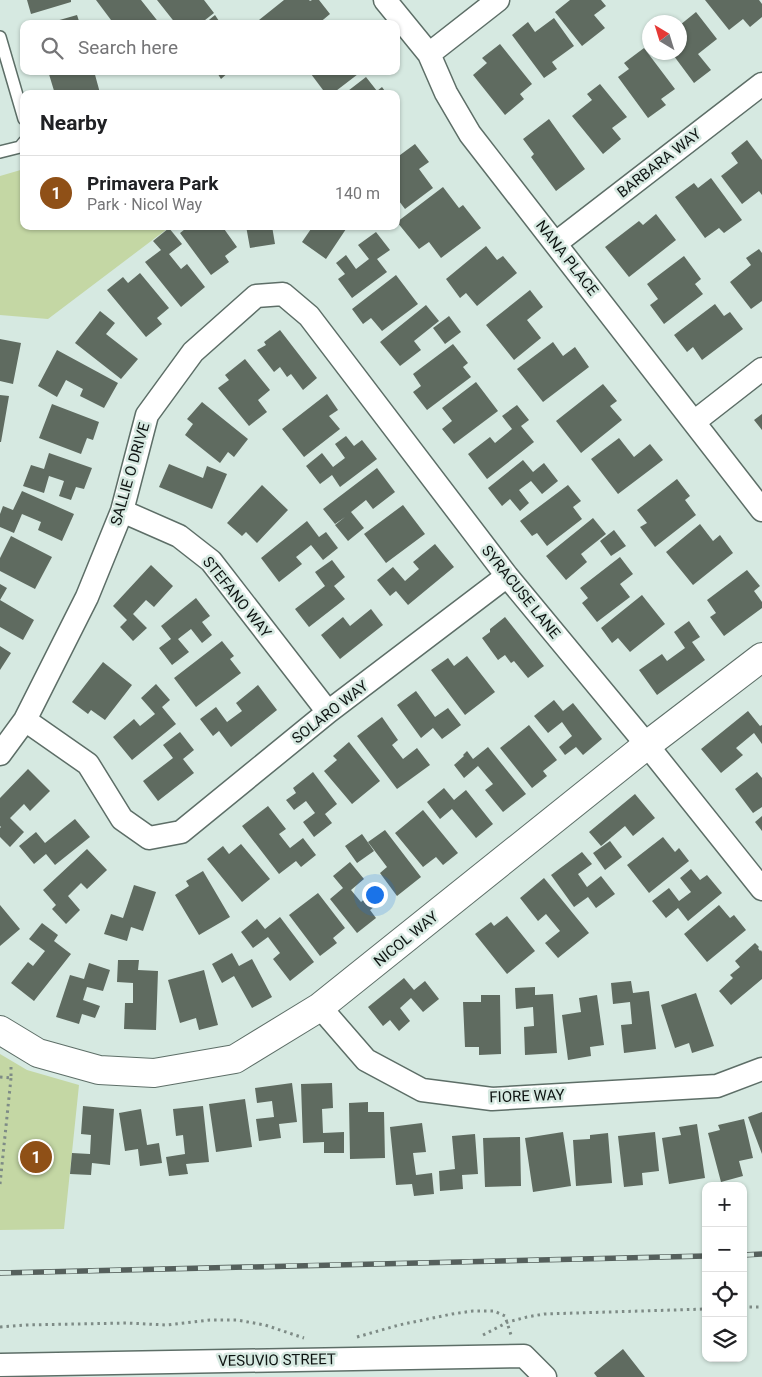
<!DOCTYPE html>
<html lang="en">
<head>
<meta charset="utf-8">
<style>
  body { margin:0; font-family:Roboto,sans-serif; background:#f6f6f6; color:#202124 }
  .controls { position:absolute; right:15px; bottom:15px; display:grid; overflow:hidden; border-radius:10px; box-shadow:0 1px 4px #0004 }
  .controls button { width:45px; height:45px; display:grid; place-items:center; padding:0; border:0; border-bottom:1px solid #e0e0e0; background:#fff; color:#202124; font:25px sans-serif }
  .compass { position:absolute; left:642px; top:15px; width:45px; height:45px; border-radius:50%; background:#fff; box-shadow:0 1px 4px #0004; rotate:322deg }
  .you { position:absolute; left:374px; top:894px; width:18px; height:18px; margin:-12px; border:4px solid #fff; border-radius:50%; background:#1a73e8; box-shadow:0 0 0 8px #1a73e833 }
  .badge { display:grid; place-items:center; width:32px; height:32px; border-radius:50%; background:#8f5017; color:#fff; font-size:16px; font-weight:700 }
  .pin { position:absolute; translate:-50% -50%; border:2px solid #fff; box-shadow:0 1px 5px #0006 }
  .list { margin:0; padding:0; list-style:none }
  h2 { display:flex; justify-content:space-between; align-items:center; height:65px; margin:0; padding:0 20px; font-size:21px }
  h2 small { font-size:16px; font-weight:400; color:#757577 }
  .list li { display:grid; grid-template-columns:32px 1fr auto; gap:15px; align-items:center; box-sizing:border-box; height:75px; padding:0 20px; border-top:1px solid #e0e0e0 }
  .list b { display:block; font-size:19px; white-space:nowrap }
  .list p { margin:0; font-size:16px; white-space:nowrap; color:#757577 }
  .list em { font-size:16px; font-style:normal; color:#757577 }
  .icon { flex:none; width:28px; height:28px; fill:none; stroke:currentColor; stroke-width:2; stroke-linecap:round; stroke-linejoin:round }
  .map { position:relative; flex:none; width:762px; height:1377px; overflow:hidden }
  .search { position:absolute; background:#fff; box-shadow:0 1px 4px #0004; left:20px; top:20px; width:380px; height:55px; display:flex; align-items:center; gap:12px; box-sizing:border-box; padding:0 18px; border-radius:10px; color:#757577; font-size:19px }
  .panel { position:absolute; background:#fff; box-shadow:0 1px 4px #0004; left:20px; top:90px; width:380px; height:140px; border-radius:10px }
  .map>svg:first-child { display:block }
</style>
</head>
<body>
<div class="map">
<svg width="762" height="1377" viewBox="0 0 762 1377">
  <rect width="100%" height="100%" fill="#d6e9e1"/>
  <path fill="#c4d7a4" d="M24,169V226H171L48,319L0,315V176Z
    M0,1054L27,1070L79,1085L64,1229L0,1230Z"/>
  <path fill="#5f6b60" d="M27,0H71V2L31,14Z
    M96,0H141L160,24H114Z
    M157,0H204L214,13L200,24H176Z
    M284,0H309L310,1L312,0H319L330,14L318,24H263L259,20Z
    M570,0H601L606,6L594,15L605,28L582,46L555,12Z
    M705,0H759L762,4V17L750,27L743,19L729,30Z
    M696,12L717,39L698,54L711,70L694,83L671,52H680V25Z
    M77,15L80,24H49V23Z
    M215,15L221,24H204Z
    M554,18L574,46L552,62L557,69L544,78L512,35L528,22L535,32Z
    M500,44L532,84L520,94L524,99L505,115L473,75L487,63L482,58Z
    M644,48L675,89L661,99L666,105L648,118L618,77L629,69L624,63Z
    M48,71H94L100,93L96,94H55Z
    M216,71H230L221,79Z
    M315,71H362L332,94H326L311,74Z
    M366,77L377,91L382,87L387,94H344Z
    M600,84L627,117L612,128L621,139L603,154L572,116L592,100L587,94Z
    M549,119L585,169L556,191L531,157L534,154L523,139Z
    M747,140L762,160V195L759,191L742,204L721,176L738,163L731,153Z
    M415,144L429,162L419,169L433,188L405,209L396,197V158Z
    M711,178L742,220L724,233L719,228L705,238L675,197L694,183L698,188Z
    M443,187L459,208L463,205L481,228L441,258L429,242L419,249L397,222Z
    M656,214L676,240L629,277L605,247L639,221L643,225Z
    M189,226H222L237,247L225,256L229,262L211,275L180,233Z
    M246,226H272L275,244L250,248Z
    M313,226H348L326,259L302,242Z
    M169,228L182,244L169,254L181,269L187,264L205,287L181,307L145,262L161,250L153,241Z
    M376,232L390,250L377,259L387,272L352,298L338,279L345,274L336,263L346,255L356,269L369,259L358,245Z
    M486,246L497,260L503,256L517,273L477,306L466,293L460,298L446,279Z
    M759,249L762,253V301L751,309L730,282L751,265L746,258Z
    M684,256L701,279L695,284L703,294L664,324L650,305L658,299L647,284Z
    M140,273L169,308L157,318L162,324L146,337L107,290L123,277L128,283Z
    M396,275L418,304L382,331L371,318L363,324L352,309Z
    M530,290L543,307L527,320L541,338L514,360L486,325Z
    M715,304L724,316L730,312L743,329L702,360L693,347L687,352L674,335Z
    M426,305L439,321L414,341L421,350L400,366L380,342Z
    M100,311L115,323L106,334L138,359L121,379L75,343Z
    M449,316L461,332L445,344L433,328Z
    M280,330L317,378L303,390L291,374L287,377L280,367L274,372L257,350L266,345L264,342Z
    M0,339L21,343L13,384L0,381Z
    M553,342L563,356L575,347L589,367L543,402L517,369Z
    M453,344L468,363L463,367L471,377L427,410L413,392L421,386L413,374Z
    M57,350L118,383L104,408L80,396L83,389L66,380L57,397L38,386Z
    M245,359L270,390L258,400L267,412L249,426L218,388L229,380L225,375Z
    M476,382L498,411L454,444L442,429L452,421L442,408Z
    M603,384L617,401L610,406L622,420L581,453L556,421Z
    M327,394L338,410L329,416L340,429L304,457L282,429Z
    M0,395L9,396L1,442H0Z
    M202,402L248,439L234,457L228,452L220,463L185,435L193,424L187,419Z
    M52,404L99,422L93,440L87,438L81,454L39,438Z
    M517,405L529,420L521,426L534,442L487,479L468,454L490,437L495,443L512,429L502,416Z
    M762,414V430L754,420Z
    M346,436L354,446L362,440L377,459L340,487L332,475L320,484L306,466L322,453L333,467L345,458L335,444Z
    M619,438L634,457L650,444L663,460L618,494L591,459Z
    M49,453L92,468L84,489L76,487L71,500L59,496L64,481L49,476L44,493L23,486L31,465L44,469Z
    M523,460L533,472L544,463L558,481L542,494L531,481L519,490L529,503L520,511L510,499L502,506L488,488Z
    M169,464L203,478L207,466L227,474L212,509L159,487Z
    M377,468L395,492L373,509L366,500L351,512L364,528L348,541L335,525L345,517L335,524L323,509Z
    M677,479L690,496L685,500L696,515L655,547L640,527L647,523L637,510Z
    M262,485L288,510L257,543L246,532L242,536L227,523Z
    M568,485L581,501L573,507L582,519L547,546L537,533L532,536L520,521Z
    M22,491L74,514L62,541L38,530L41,522L22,514L14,533L0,527V514L3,506L13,510Z
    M403,505L425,534L386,563L364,534Z
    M593,518L606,534L581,554L587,562L566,580L546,556Z
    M307,521L319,537L326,532L338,548L323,560L311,545L296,557L302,564L279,582L261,558Z
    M700,524L713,541L720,535L733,553L693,585L666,552Z
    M614,530L626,546L611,556L600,541Z
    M11,536L52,557L35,589L0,571V558Z
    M435,544L454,567L408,605L396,591L390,596L377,580L393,567L405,581L419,569L413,562Z
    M620,557L633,574L620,584L630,597L597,622L582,603L588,598L580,588Z
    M332,560L345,577L334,586L345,599L309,627L295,609L325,586L315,572Z
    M151,565L173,586L154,607L146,600L133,614L147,628L133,641L120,627L127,620L113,606Z
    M747,570L760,586L754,591L762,602V608L724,636L710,617L716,613L707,600Z
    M0,584L7,588L0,600Z
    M642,595L665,624L630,652L618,638L612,643L601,628Z
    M196,598L210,616L202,622L212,635L202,643L191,629L178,639L189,652L172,665L159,648L171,639L161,626Z
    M0,600L34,620L23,640L0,627Z
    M371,609L383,625L340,659L321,635L343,617L350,626Z
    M505,617L544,666L528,678L514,661L511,663L505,655L498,660L482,638L490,632V629Z
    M689,621L700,637L692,642L705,660L657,695L639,670L662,654L667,661L685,648L674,632Z
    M222,641L234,656L230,659L241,673L196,707L174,678Z
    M0,646L11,653L0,670Z
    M467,656L495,692L465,715L431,670L448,658L454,666Z
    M103,662L132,685L105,720L91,710L88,714L72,702Z
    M156,684L170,700L162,707L176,724L132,760L113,737L134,719L140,726L155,714L141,698Z
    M258,685L277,710L231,747L219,731L213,736L200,719L216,707L227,722L242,711L236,703Z
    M416,691L435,717L448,708L461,725L442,739L433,728L421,738L397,705Z
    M554,700L563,711L573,703L602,739L583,755L576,747L565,755L559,747L572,736L562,722L548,733L534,716Z
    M748,711L760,726L762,725V744L754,733L736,748L743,755L721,773L701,749Z
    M382,717L398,740L392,745L403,759L417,748L430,765L397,789L357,736Z
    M529,725L557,760L543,771L547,776L532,788L500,748Z
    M180,732L194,750L183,759L194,773L158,801L143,781L173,758L163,745Z
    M349,742L380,781L352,804L324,771L337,760L333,756Z
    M488,747L526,794L503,812L485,790L493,784L478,766L464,778L454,765L464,756L463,755L467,751L473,759Z
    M28,769L50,791L30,811L24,804L10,818L24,832L10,847L0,837V828L1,827L0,826V798Z
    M313,772L337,804L325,814L332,823L314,837L303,822L315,813L306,801L294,810L286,800L296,793L293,788Z
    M757,772L762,778V807L753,813L735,789Z
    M444,788L454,800L466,790L493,824L476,838L452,809L440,819L427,802Z
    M635,794L655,818L633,836L625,826L601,846L589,832Z
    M268,806L286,829L279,834L290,848L303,838L316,855L301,867L296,861L279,874L242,826Z
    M423,810L458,853L443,865L436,857L423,867L395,833Z
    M762,816V831L755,822Z
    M75,819L90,837L55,865L46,854L34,864L19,846L36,832L45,843Z
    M385,830L421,877L397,896L380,873L387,867L368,842Z
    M362,834L374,851L357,863L345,846Z
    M663,837L675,852L679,848L689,861L649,893L627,865Z
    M610,841L622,857L605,870L593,853Z
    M241,844L270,879L242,902L207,859L223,846L229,854Z
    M87,849L107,870L87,889L81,883L68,896L80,910L66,924L52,909L56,905L43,890Z
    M582,852L592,864L578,874L587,887L601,876L615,894L596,908L588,897L574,907L551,875Z
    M350,862L364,879L351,890L361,902L374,891L382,901L370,910L376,918L357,933L330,899L343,888L333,876Z
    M691,869L700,880L707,875L722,893L688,921L678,908L666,918L652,901L669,888L679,901L691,892L680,878Z
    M203,871L230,917L199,935L175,895L189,886L186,881Z
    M544,878L589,933L558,958L545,943L560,931L546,914L538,921L520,898Z
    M134,885L156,892L143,931L131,927L127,941L104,934L111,914L123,918Z
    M318,893L345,928L333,938L337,943L320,956L289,915Z
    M0,905L20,929L0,946Z
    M719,905L730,918L734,915L746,930L707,962L684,934Z
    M507,916L535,951L507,974L475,934L491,922L494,926Z
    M280,917L314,962L290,981L273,959L280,953L268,937L253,948L241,932L257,919L265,929Z
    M42,923L58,935L54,941L71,954L34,1001L11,983L28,962L33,966L45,951L29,939Z
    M755,943L759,947L758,948L760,951L761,950L762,952V979L731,1005L719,991L733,978L730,975L740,967L735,961Z
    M232,953L239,966L252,959L272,997L252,1008L234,976L222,983L212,964Z
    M118,960H139L138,970L158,971L156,1030L124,1029L125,1003H133V983L117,982Z
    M89,963L110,970L103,991L87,987L83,1000L100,1006L95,1018L82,1014L79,1024L56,1017L70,975L84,979Z
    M204,970L218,1025L199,1030L196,1018L180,1023L168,980Z
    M404,978L414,990L425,981L439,999L423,1012L411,998L400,1008L410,1021L399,1031L390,1020L383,1026L368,1007Z
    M631,981L633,993L649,991L656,1049L624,1053L621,1025L632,1024L630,1002L613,1004L611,983Z
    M535,987V995L553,994L557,1053L525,1055L524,1027L534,1026L533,1007L516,1009L515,988Z
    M696,993L714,1046L692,1053L689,1043L675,1048L661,1005Z
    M481,995H500L501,1054L479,1055V1047H465L463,1002H481Z
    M597,995L604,1045L590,1047L591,1056L568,1060L562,1015L581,1012L579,998Z
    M292,1083L297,1122L279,1124L281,1138L259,1141L256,1119L274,1117L272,1101L257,1103L255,1088Z
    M332,1083L333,1108L322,1109L323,1133L344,1132V1153H324V1142L303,1143L301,1084Z
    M245,1099L252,1147L216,1152L209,1104Z
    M368,1102V1112H384L385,1158L350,1159L349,1103Z
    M83,1106L114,1109L110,1165L92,1163L91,1175L70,1174L72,1153L90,1154L91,1135L81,1134Z
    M203,1106L209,1162L186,1164L188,1174L169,1176L166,1157L185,1154L183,1135L176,1136L173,1109Z
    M141,1109L147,1145L159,1143L162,1163L140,1166L138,1149L125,1151L119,1113Z
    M762,1112V1154L748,1117Z
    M744,1119L753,1158L739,1161L743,1176L721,1182L708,1133L720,1130L718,1125Z
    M422,1123L426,1152L413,1153L416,1175L432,1173L434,1194L414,1196L412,1184L396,1185L390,1127Z
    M697,1124L705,1178L669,1184L662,1138L681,1135L679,1127Z
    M563,1132L571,1186L533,1192L525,1138Z
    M655,1132L659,1171L642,1173L643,1185L624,1187L618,1136Z
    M608,1133L612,1183L576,1186L573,1140L590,1139V1135Z
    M475,1134L478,1174L462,1175L463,1189L440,1191L439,1171L455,1169L452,1136Z
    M520,1137L521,1186L485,1187L483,1138Z
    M623,1349L645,1377H597L594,1373Z"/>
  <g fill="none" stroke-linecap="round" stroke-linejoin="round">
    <defs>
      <path id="lane" d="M0,37L24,119
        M0,152L20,147L24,142"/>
      <path id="street" d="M385,0L429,54L446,93L470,134L762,510
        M429,54L498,0
        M556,243L762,84
        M694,422L762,369
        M122,511L179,536L211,561L328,712
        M25,720L88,764L122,819L149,838L181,832L328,712L507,576
        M0,754L25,720L87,597L122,511L147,415L193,352L256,296L283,294L309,316L507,576L647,745L762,889
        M320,1007L366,1060L422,1090L492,1099L717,1086L762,1069
        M0,1365L524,1356L545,1377"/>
      <path id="secondary" d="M0,1030L38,1053L99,1070L154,1073L235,1059L320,1007L647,745L762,657"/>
    </defs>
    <use href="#lane" stroke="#5d6e67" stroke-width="14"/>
    <use href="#street" stroke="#5d6e67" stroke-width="25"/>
    <use href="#secondary" stroke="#5d6e67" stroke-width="30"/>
    <path stroke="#7e8b86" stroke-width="3" stroke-dasharray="2.5 4" stroke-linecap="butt" d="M0,1077L11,1078V1064
      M0,1184L11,1078
      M743,1307H762
      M0,1327L26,1325L127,1323L166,1325L210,1320H237L265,1325L304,1338
      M483,1335L508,1322L527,1317L544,1314L706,1309
      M357,1337L399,1325L452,1314L473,1311H494L505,1316L511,1335"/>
    <use href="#lane" stroke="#fff" stroke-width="11"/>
    <use href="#street" stroke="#fff" stroke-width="22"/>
    <use href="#secondary" stroke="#fff" stroke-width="28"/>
    <defs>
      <path id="rail" d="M743,1255L762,1254
        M0,1273L706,1256"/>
    </defs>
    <use href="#rail" stroke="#55605c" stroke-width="5.5"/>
    <use href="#rail" stroke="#d6e9e1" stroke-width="4" stroke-dasharray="11" stroke-linecap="butt"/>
  </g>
  <g text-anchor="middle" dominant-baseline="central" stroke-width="5" stroke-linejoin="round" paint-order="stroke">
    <g font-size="15" fill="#0e1412" stroke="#d6e9e1">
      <text transform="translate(659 163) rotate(-38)">BARBARA WAY</text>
      <text transform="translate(567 258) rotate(52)">NANA PLACE</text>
      <text transform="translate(130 474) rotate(-74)">SALLIE O DRIVE</text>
      <text transform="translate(521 592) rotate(51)">SYRACUSE LANE</text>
      <text transform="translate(237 597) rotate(51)">STEFANO WAY</text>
      <text transform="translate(330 712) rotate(-38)">SOLARO WAY</text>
      <text transform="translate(406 939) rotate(-39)">NICOL WAY</text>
      <text transform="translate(527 1096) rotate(-2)">FIORE WAY</text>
      <text transform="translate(277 1360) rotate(-1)">VESUVIO STREET</text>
    </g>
  </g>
</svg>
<div class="controls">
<button>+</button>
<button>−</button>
<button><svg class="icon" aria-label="locate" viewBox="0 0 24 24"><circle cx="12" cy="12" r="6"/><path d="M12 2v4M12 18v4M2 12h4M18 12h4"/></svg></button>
<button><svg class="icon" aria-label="layers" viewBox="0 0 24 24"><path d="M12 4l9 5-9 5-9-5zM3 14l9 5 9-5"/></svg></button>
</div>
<svg class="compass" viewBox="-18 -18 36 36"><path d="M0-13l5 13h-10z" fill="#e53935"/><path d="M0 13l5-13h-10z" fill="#757577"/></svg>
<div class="you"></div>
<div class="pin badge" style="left:36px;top:1157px">1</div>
<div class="search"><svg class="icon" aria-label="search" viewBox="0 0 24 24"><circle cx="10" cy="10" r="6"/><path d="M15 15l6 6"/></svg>Search here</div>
<section class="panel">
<h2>Nearby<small></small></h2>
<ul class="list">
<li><span class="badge">1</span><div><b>Primavera Park</b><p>Park · Nicol Way</p></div><em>140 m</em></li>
</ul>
</section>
</div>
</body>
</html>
